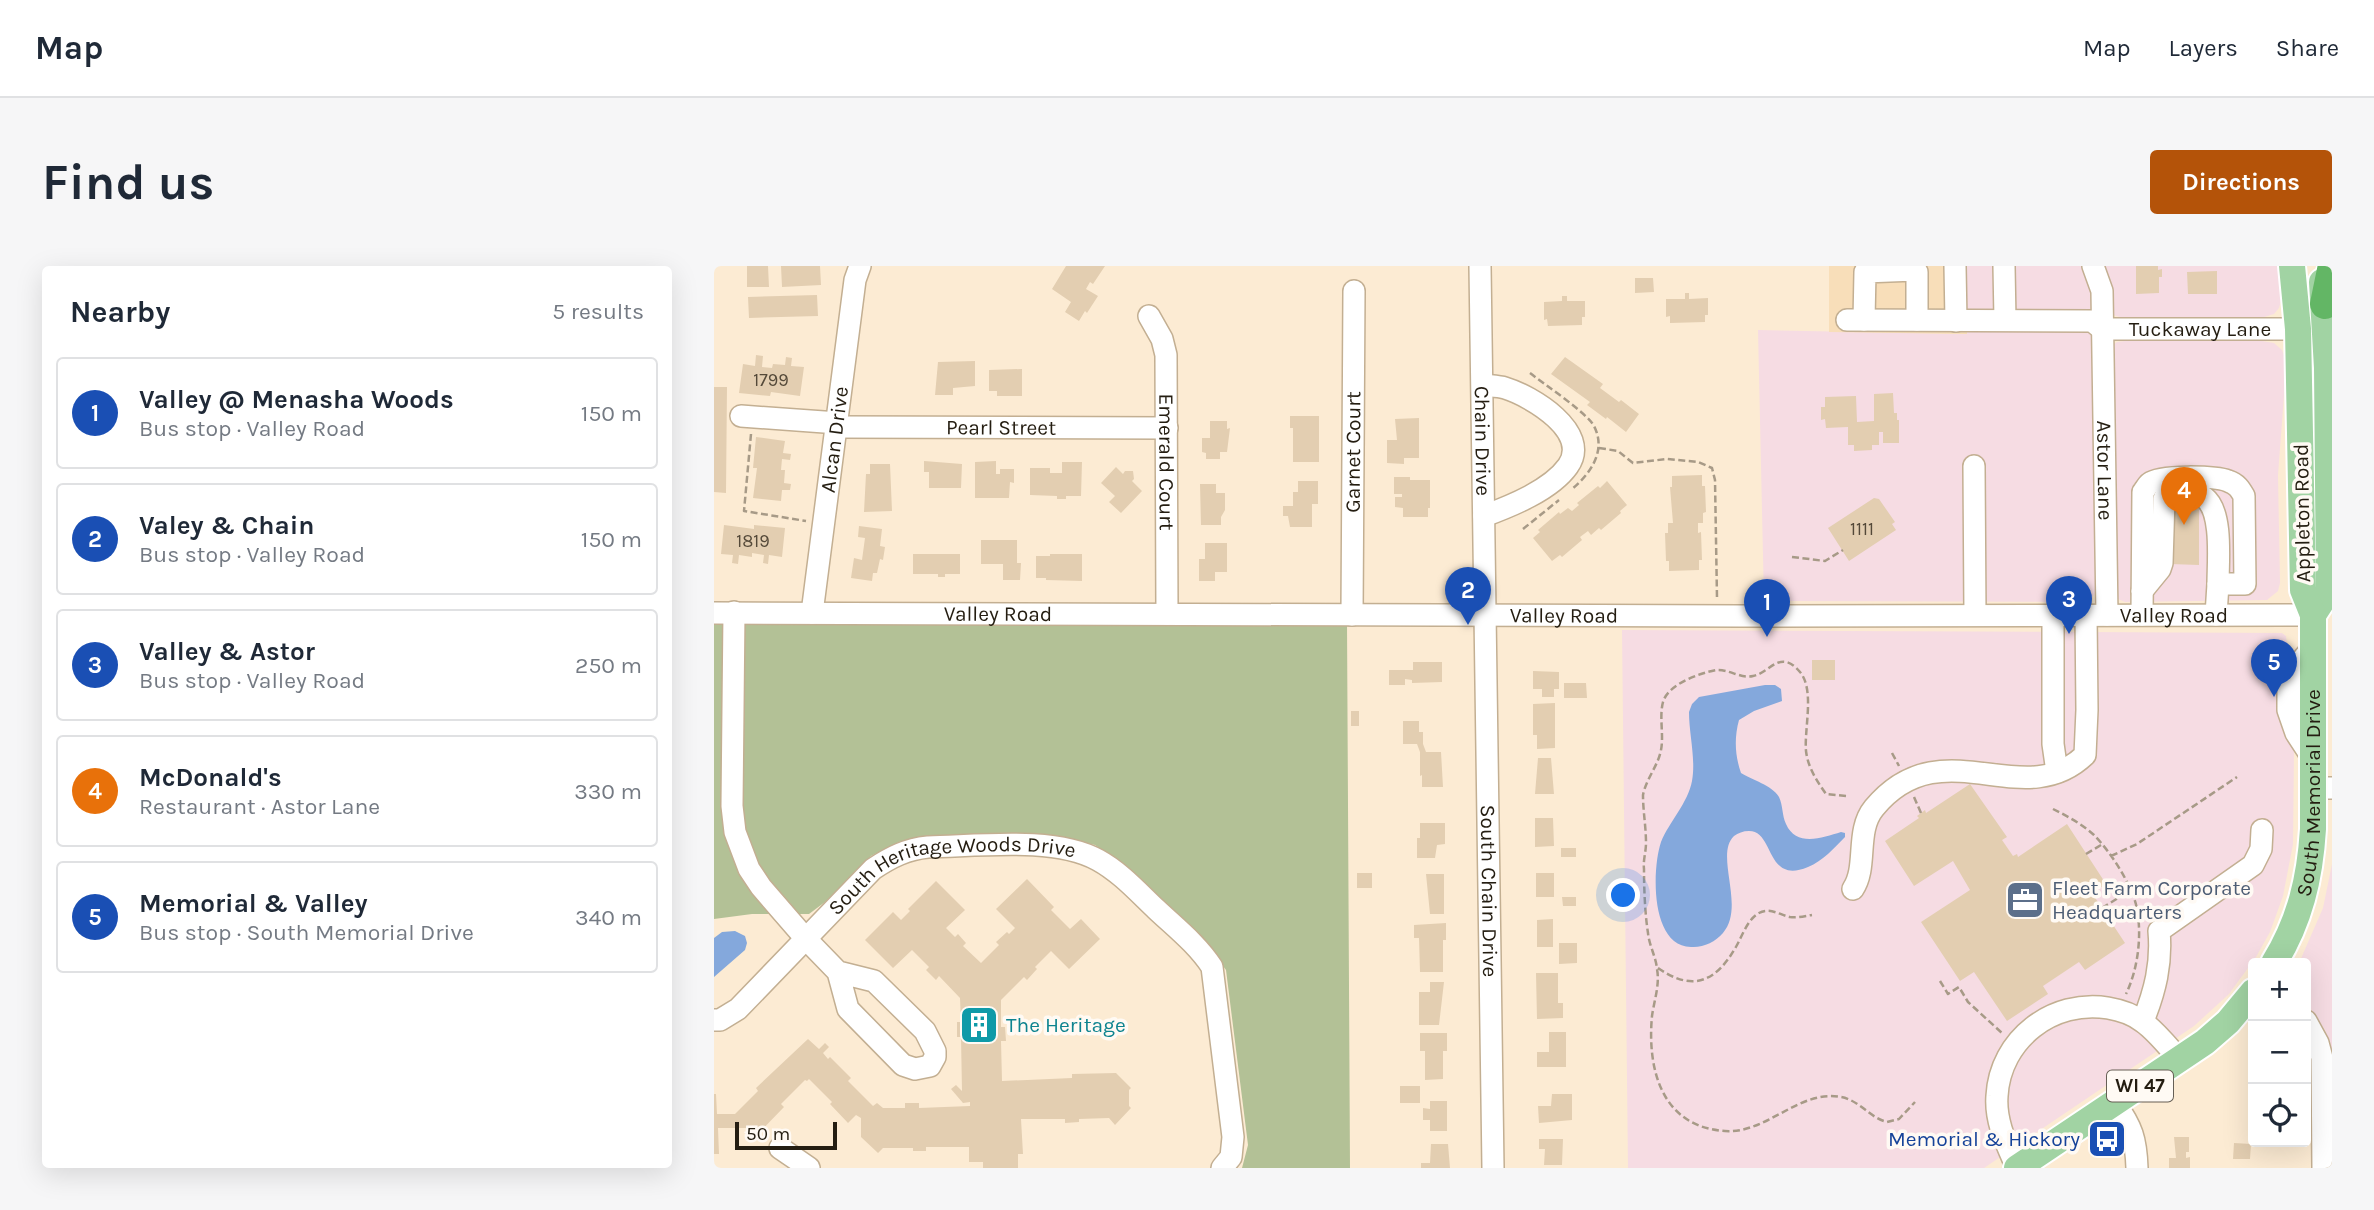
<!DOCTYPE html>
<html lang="en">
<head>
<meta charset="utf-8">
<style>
  body { margin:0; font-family:Karla,sans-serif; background:#f6f6f7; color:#1f2937 }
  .controls { position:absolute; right:21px; bottom:21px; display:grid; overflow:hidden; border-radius:7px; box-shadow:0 7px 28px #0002 }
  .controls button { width:63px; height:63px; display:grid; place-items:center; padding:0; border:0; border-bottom:2px solid #e0e1e3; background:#fff; color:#1f2937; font:35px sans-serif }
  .scale { position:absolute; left:21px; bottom:18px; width:102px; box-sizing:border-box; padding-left:7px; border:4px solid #241d11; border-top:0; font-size:19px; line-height:24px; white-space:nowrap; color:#241d11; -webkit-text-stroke:5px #fffaf4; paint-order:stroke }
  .you { position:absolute; left:910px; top:630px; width:24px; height:24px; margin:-18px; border:5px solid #fff; border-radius:50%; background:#1a73e8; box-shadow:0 0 0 10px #1a73e833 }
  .badge { display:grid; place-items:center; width:46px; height:46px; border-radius:50%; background:#b45309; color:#fff; font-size:23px; font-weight:700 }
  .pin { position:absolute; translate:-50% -58px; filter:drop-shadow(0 2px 4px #0008) }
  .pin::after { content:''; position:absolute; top:37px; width:24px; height:21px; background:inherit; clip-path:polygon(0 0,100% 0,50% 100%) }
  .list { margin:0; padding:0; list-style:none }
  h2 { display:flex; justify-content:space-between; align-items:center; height:91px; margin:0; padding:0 28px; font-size:30px }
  h2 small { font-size:23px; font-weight:400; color:#747a83 }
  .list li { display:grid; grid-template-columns:46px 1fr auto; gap:21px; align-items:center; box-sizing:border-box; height:112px; margin:0 14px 14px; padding:0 14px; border:2px solid #e0e1e3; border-radius:7px }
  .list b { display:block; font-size:26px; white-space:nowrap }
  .list p { margin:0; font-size:23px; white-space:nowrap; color:#747a83 }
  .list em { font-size:23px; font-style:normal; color:#747a83 }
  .icon { flex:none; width:38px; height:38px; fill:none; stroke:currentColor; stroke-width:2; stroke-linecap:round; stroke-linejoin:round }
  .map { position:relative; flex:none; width:1618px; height:902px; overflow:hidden; border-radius:7px }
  header { display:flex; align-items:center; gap:42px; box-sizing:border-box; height:98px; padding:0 35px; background:#fff; border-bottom:2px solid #e0e1e3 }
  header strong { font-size:33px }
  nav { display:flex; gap:38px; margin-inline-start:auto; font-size:24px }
  .intro { display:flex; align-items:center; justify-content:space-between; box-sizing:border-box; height:168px; padding:0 42px }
  h1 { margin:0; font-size:49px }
  .button { padding:18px 32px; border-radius:7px; background:#b45309; color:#fff; font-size:24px; font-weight:700 }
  main { display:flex; gap:42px; padding:0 42px }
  aside { flex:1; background:#fff; border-radius:7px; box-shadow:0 7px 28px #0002 }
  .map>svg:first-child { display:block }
</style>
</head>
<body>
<header>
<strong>Map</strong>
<nav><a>Map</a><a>Layers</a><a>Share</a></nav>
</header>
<div class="intro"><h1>Find us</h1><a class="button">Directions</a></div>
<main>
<aside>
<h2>Nearby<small>5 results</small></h2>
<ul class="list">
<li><span class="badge" style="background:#1a4fb4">1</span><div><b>Valley @ Menasha Woods</b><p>Bus stop · Valley Road</p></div><em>150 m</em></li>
<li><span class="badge" style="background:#1a4fb4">2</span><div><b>Valey &amp; Chain</b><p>Bus stop · Valley Road</p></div><em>150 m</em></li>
<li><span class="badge" style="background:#1a4fb4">3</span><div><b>Valley &amp; Astor</b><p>Bus stop · Valley Road</p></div><em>250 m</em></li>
<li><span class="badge" style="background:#e8710a">4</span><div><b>McDonald's</b><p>Restaurant · Astor Lane</p></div><em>330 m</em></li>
<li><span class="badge" style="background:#1a4fb4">5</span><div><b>Memorial &amp; Valley</b><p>Bus stop · South Memorial Drive</p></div><em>340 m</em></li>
</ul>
</aside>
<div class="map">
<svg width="1618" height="902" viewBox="0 0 1618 902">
  <rect width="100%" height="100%" fill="#fcebd3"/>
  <path fill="#f6dce3" d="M1252,0H1566L1569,27L1565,42L1560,48L1547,52H1409L1396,48L1383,318L1382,326L1377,333L1370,336L1050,335L1044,64L1253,68Z
    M1411,75H1548L1560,77L1568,84L1571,92L1572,103L1564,209L1566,317L1564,325L1553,334L1411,336L1404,333L1400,325L1397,81L1403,76Z
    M908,364L1568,367L1572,370L1574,386L1567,414L1568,446L1580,484L1579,578L1569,630L1556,666L1542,691L1515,728L1480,760L1270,902H914Z
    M1618,598V784H1617L1611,764L1592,736V697H1585L1609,642Z"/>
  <path fill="#f8deb9" d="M1115,0H1252L1253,68L1115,66Z"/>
  <path fill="#b3c196" d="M0,357H633L636,902H528L534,879L512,704L494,680L408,598L381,579L359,574L209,572L185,576L157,590L111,636L95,648H38L0,653Z"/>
  <path fill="#84a8dc" d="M1051,419H1061L1067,423L1068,435L1040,445L1025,454C1020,472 1021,490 1027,507C1038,514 1058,519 1065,531C1069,539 1068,550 1072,558C1082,581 1108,572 1127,566L1131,567V571C1120,582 1109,595 1094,601C1051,619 1061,565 1035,565C1029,565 1024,567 1020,570C1000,589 1032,640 1009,667C1001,676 989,682 977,681C936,680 938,603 947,576C955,556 974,537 978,515C982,493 975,468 975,446L978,438L985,431Z
    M21,665L31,670L33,677L31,684L0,711V672L8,666Z"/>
  <path fill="#e3ceb1" d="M33,0H54L55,21H33Z
    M67,0H106L107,19L68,21Z
    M352,0H391L379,18L376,16L372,23L384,30L373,47L371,45L365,55L351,46L357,36L338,23Z
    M1422,0H1444V4L1448,3V11H1445V27L1422,28Z
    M1503,5V28H1474L1473,6Z
    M921,12H939L940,26L921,27Z
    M971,27H975V33L994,32V49H991V56L956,57V50L952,51V33H971Z
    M103,29L104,50L35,52L34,31Z
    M848,30H853V35H871V51H868V59L834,60L833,53L830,54V36L848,35Z
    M42,89L49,90L48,101L58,102L59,98L71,99L72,91L78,92L77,100L90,101L86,130L57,126L56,130L25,127L29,98L41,100Z
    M851,91L889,118L886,122L905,136L907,134L925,148L912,166L893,151L892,153L873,139L876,136L837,108Z
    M261,95V120L239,122V129H221L224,96Z
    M308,103V130H283V125H275V104Z
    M0,121H13L12,227L0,226Z
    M1179,127L1180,147H1183V154H1185V177H1169V166H1165V179H1158V184L1140,185V179H1134V161L1112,162L1111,153L1107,154V141H1111V131L1142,130L1143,156L1160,155V128Z
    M576,150H605V196H579V162H576Z
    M705,152V192H690V198L673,197V174H683L681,153Z
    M496,155H513V163L516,162L513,186H506V193H492V187L488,186V172H496Z
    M42,171L71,175L69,187L77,188L76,194L68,193L67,204H71L70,217L77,218L76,224H68L67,235L39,232L43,202H39Z
    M210,195L248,198L247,222H215V206H210Z
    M282,195V208H286V203H300V217L296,216L295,232H261V196Z
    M348,196H368L367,230H352V233H343V230L316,229V202H336V207H348Z
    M156,198H176L178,245L150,246L152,208H156Z
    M402,201L409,208L411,205H419L420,213L418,215L428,225L407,247L395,236L401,230L387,217Z
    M988,209V220H991L992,246L989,247V257H984V267L987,266L988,294H985V304L955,305V295H952L951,267H954V257H959L956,221H958V210Z
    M680,211H696V214H716V242H714V251H689V242L681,241V231H688V228H680Z
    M584,215H604V238H598V261H576L574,250H569V240H579V226H584Z
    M893,215L913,239L906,245L907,247L887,264L885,262L877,269L874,265L866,271L868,274L848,291L846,289L838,295L819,272L826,266L824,264L845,246L846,248L854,242L858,245L865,239L863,237L884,220L886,222Z
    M486,218H502V227H511V244L507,251V259H487Z
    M1160,232L1165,233L1181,256L1178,258L1182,264L1135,295L1114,262Z
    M1485,232V299L1456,298L1460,234Z
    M10,259L40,263V259L71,262L68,291L55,289L54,298L49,297L50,289L38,287V291L25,289L24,298L18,297L19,289L7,288Z
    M145,260L168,263L166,280L171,281L169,294L166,293L163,307H159L158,315L137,312L140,292L148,294L151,272L144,271Z
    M267,274H303V297H307L306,314H289V298H267Z
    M491,277H513V306H501V315H485V293H491Z
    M199,288H246V308H231V311H224V308H199Z
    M336,288H368V315L332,314V312H322V290H336Z
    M1098,394H1121V414H1098Z
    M699,396H728V416L698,417V414L691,413V419H675V404H699Z
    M819,405L845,406V423H840V431H828V423H819Z
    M850,417H872L873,432H850Z
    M841,437V482L823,483V469H819V438Z
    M637,445H645V460H637Z
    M689,455H705V466H709V478L712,486H727L729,521H708V509L706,510V486L703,478H689Z
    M824,492H837L840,528H821Z
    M1256,518L1293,571L1288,574L1299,590L1303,588L1304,591L1353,558L1392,618L1378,627L1411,677L1371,704L1365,696L1329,720L1334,728L1293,755L1260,706L1246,715L1207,656L1256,624L1239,595L1200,620L1171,575L1205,552L1203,550L1211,544L1212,547Z
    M821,552H839L840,580L821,581Z
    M706,557H731V578L723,579L721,592H703V572H706Z
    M847,582H862V591H847Z
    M643,607H658V622H643Z
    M822,607H840V631H822Z
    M712,608H730V648H716Z
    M313,613L340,641L337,644L356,663L367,653L386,673L355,703L337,685L321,701L323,703L313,714L310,711L287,734V761H291L292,775H287L288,815L358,812V808L402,807L417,822L415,824V840L417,842L401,859L395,852L365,853V856L351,857V853H307L309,888H304V902H269V896H255V881H212V885H199V882H169L164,887L147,871V852L142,849L134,857L116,838L118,836L95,813L93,815L91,814L67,838L70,841L42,870L34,862H4L5,888H0V828H2L3,848H21L44,825L42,822L94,773L105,783L111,777L115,781L109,787L114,793L116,791L137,812L134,815L159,840L163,837L169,842H191V837H205V842L256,840V836L249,837L237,823L242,819L248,825L247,771H243V756H247L246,732L225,710L222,714L212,704L215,701L198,684L179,702L151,674L179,646L187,654L196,645L194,643L222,615L251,644L232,662L241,671L244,668L252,677L249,680L267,697L285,679L282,676L293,666L295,668L301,662L282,643Z
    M848,631H862V640H849Z
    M839,653V681H823V654Z
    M732,657V674H729V706H706L705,672H700V659Z
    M845,677H863V697L845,698Z
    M822,707H844V737H849V752L823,753Z
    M716,716H730L725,759H705V726H716Z
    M835,766H852V801H823V786H835Z
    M706,767H733V785H729V813L711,814V785H706Z
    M686,820H706V837H686Z
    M838,828H858V854L825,857L824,840H837Z
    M716,835H733V865H716V854H709V842L716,843Z
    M1460,871H1475V886H1472V892L1476,891V902H1455V892H1462Z
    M825,873H849L848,899H830L831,883H825Z
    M1520,877L1537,878L1536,893H1519Z
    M717,878H734L736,902H707V897H716Z"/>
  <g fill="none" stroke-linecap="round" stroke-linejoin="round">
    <defs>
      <g id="minor">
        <path id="s1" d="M766,0L779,902"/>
        <path d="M1241,0L1242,55"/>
        <path d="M1290,0L1291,54"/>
        <path id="s2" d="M1379,0L1388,25L1393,349"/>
        <path id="s3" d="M435,50L448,73L452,89L453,348"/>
        <path d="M1133,54L1378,55L1388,63"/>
        <path d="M1150,54L1151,6L1201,4L1203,6V54"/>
        <path id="s4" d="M1388,63H1584"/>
        <path d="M769,119C776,120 784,120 791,122C817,130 878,166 854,200C837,224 797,240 770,250"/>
        <path d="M27,150L124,157"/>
        <path id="s5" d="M123,161L453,162"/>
        <path d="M1260,200L1261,349"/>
        <path d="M1428,325L1446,303L1448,297L1450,233L1454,224L1460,219C1471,222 1482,225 1491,232C1509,246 1504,296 1504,318"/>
        <path d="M20,346L18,540L21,566L35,603L47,621L92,673L124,706L134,743L189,799L201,803L216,800L221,791V785L211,765L160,715L124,706"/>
        <path id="s6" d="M0,347L1027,350L1599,349"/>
        <path id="s7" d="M98,347L141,14L146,0"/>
        <path id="s8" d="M638,349L640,25"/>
        <path d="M1339,349V478L1343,506"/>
        <path d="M1428,349L1429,226C1430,225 1435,217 1436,217C1446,209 1501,210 1514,215C1523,218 1526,223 1530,230L1531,318H1504L1502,349"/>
        <path d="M1599,381L1577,407L1574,418V444L1582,467L1599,493"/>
        <path d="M1599,522H1618"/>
        <path d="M1139,623C1154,601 1141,565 1160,542C1228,460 1308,549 1371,489L1373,444L1372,349"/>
        <path id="s9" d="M0,754H6L24,743L159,603C177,591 193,583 214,581C264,580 341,570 384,594C406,606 424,626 442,643C461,661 483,678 498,701L519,871L517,891L508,902"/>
        <path d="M1429,755C1441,725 1448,698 1445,665L1539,599L1547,583L1548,564"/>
        <path d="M1592,755L1604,777L1608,792L1609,902"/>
        <path d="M1401,837C1418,861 1422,873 1423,902"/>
        <path d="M66,882L95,902"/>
        <path d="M1303,902C1293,879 1281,856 1283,830C1286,773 1339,733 1394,742C1406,744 1420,749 1429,756C1443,766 1455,782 1466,794"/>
      </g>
      <g id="major">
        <path d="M1599,349L1615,324L1613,102L1608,16"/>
        <path id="s10" d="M1560,697C1586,655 1596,612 1599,563V349L1589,324L1584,63L1578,0"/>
        <path d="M1303,902L1491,776L1514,756L1539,726"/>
      </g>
      <path id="highway" d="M1611,38L1618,4"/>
    </defs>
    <use href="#minor" stroke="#c3af92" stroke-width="24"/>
    <use href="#major" stroke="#fff" stroke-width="30"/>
    <use href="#highway" stroke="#fff" stroke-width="33"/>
    <path stroke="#a79a87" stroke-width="2.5" stroke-dasharray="7 3.5" stroke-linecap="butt" d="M816,107C830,118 873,147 880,160C893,185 876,208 858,223
      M37,168L30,245L92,255
      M885,182L904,185L919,197L953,193L984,196L998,202L1001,214L1003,332
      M809,263L845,234
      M1078,291L1111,295L1129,284
      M1178,487L1185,500
      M1132,530L1112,528C1103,515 1094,502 1092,485C1090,463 1101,424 1086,406C1066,382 1056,407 1039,410C1027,413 1015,403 1002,404C986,407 954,418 949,436C945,451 950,469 947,484C944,500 932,513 929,529C929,545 932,561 932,577C932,586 929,594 930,603C930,623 931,648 934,667C935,679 942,691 943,703C946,719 940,735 938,750C933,804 948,861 1011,865C1053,868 1085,823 1127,831C1145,834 1156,852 1173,856L1185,853L1201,836
      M1200,531L1207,547
      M1339,543C1353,550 1368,558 1380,569C1396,585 1419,620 1423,643C1428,670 1424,703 1412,728
      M1372,588L1387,579
      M1397,590L1423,578L1523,511
      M1388,642L1417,624
      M944,702C980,727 1003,715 1023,679C1029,668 1034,653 1045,647C1056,641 1066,649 1076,651C1083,652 1091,650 1098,649
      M1226,715L1234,728L1245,721L1254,736L1288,767"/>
    <use href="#minor" stroke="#fff" stroke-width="21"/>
    <use href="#major" stroke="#a1d3a3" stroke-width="26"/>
    <use href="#highway" stroke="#63b665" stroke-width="30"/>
  </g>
  <defs>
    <symbol id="office-square" viewBox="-11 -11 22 22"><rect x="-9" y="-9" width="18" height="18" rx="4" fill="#5c6f8a" stroke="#fffaf4"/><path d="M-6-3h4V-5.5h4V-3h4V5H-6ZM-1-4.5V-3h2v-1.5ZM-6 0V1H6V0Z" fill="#fff"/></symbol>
    <symbol id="building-square" viewBox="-11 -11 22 22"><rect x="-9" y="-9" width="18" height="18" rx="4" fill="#0f9aa8" stroke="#fffaf4"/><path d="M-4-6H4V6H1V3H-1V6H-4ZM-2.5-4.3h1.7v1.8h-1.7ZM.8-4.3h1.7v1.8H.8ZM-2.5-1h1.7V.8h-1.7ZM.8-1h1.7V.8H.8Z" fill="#fff"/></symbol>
    <symbol id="bus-square" viewBox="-11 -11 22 22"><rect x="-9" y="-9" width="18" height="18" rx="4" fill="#1a4fb4" stroke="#fffaf4"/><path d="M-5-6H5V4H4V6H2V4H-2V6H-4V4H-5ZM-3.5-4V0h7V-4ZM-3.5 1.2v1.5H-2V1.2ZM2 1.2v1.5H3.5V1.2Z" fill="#fff"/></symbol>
  </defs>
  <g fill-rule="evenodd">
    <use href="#office-square" x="1289" y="612" width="44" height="44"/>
    <use href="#building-square" x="243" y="737" width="44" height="44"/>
    <use href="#bus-square" x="1371" y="851" width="44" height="44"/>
  </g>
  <g text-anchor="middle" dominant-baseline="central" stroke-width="7" stroke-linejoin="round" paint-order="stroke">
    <g font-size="18" fill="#544939">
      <text x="57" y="114">1799</text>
      <text x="1148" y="263">1111</text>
      <text x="39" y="275">1819</text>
    </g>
    <rect fill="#fffaf4" stroke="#665f55" stroke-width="2" x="1393" y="804.5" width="66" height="31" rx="5"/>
    <g font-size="19" font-weight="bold" fill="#241d11">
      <text x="1426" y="820">WI 47</text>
    </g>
    <g font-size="21" fill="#241d11" stroke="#fffaf4">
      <text stroke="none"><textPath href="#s4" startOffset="98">Tuckaway Lane</textPath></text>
      <text stroke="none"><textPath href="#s5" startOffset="164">Pearl Street</textPath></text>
      <text stroke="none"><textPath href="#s7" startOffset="175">Alcan Drive</textPath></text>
      <text stroke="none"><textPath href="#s1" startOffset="175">Chain Drive</textPath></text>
      <text stroke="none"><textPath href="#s8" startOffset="163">Garnet Court</textPath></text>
      <text stroke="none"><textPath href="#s3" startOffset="150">Emerald Court</textPath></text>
      <text stroke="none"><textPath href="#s2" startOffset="206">Astor Lane</textPath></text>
      <text transform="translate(1588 247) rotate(-91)">Appleton Road</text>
      <text stroke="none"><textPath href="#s6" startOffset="284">Valley Road</textPath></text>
      <text stroke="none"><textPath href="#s6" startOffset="850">Valley Road</textPath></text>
      <text stroke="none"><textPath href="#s6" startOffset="1460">Valley Road</textPath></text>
      <text stroke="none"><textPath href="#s10" startOffset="177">South Memorial Drive</textPath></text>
      <text stroke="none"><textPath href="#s9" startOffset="296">South Heritage Woods Drive</textPath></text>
      <text stroke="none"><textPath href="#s1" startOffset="625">South Chain Drive</textPath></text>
    </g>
    <g font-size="21" fill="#4e5e75" stroke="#fffaf4" text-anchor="start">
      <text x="1338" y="622">Fleet Farm Corporate<tspan x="1338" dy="24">Headquarters</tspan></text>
    </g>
    <g font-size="21" fill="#0d838f" stroke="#fffaf4" text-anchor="start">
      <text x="292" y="759">The Heritage</text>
    </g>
    <g font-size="21" fill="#164399" stroke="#fffaf4" text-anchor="end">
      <text x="1366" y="873">Memorial &amp; Hickory</text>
    </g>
  </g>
</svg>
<div class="controls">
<button>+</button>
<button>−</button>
<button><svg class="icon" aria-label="locate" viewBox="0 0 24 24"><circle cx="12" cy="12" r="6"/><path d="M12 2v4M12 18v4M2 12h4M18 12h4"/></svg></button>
</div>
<div class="scale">50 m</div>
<div class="you"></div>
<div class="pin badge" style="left:1053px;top:371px;background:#1a4fb4">1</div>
<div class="pin badge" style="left:754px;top:359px;background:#1a4fb4">2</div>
<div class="pin badge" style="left:1355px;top:368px;background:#1a4fb4">3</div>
<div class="pin badge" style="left:1470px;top:259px;background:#e8710a">4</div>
<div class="pin badge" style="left:1560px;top:431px;background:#1a4fb4">5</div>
</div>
</main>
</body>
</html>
